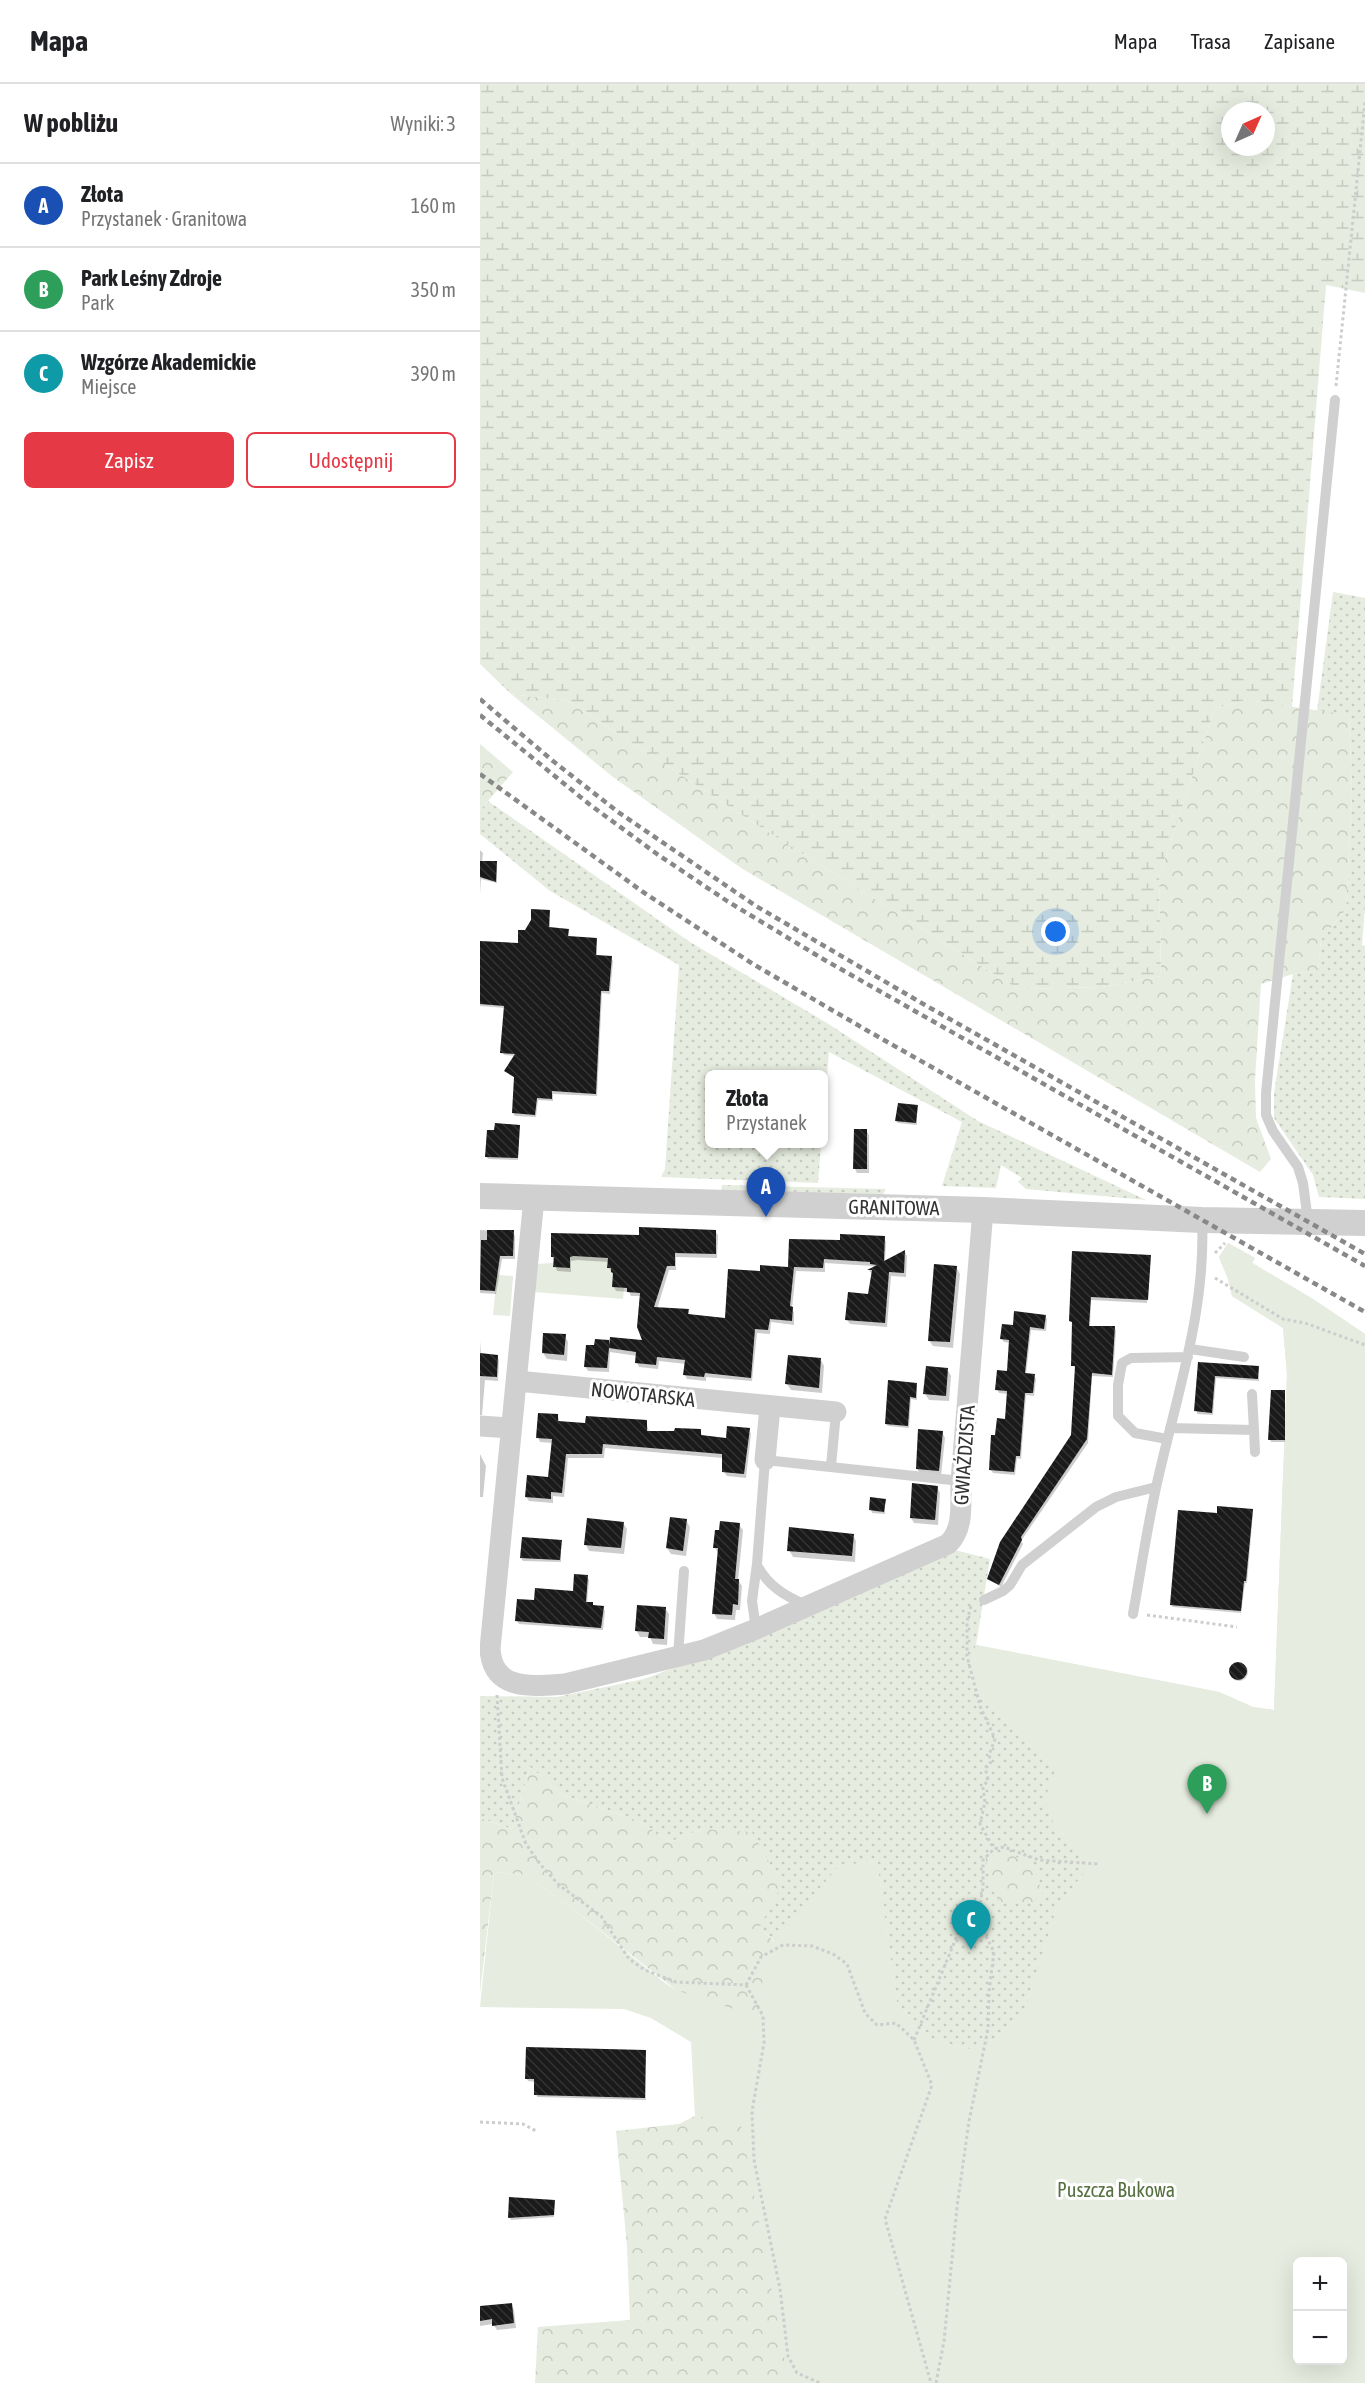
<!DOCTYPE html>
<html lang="pl">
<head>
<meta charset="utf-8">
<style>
  body { margin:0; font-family:"Asap Condensed",sans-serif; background:#f6f6f6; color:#202124 }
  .controls { position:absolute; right:18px; bottom:18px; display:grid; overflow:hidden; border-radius:9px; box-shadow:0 6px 24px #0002 }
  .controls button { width:54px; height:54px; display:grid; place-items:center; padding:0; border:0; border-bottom:2px solid #e0e0e0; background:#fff; color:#202124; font:30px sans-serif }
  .compass { position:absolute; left:741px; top:18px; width:54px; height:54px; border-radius:50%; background:#fff; box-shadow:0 6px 24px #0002; rotate:45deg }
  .you { position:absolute; left:576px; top:848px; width:21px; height:21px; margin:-15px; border:4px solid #fff; border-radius:50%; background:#1a73e8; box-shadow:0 0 0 9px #1a73e833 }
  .badge { display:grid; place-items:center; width:39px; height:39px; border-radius:50%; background:#e63946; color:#fff; font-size:20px; font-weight:700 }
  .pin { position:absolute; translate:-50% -50px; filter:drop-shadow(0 2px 3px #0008) }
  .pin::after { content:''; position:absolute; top:32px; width:21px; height:18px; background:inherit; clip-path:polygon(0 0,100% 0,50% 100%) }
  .popup { position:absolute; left:225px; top:986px; width:123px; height:78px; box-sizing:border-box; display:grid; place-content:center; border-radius:9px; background:#fff; filter:drop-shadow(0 2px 4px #0005); font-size:20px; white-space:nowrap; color:#757577 }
  .popup b { font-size:22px; color:#202124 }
  .popup::after { content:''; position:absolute; left:50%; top:100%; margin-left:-12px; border:12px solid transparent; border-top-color:#fff }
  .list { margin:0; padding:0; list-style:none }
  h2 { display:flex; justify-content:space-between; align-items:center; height:78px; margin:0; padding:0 24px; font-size:26px }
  h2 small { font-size:20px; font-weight:400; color:#757577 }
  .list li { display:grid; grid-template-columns:39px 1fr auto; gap:18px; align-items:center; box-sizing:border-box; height:84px; padding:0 24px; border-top:2px solid #e0e0e0 }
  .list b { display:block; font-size:22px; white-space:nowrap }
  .list p { margin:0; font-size:20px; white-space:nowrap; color:#757577 }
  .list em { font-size:20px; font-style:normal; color:#757577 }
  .actions { display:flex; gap:12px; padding:18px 24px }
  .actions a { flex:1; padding:14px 0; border:2px solid #e63946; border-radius:9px; text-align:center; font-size:21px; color:#e63946 }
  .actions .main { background:#e63946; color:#fff }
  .map { position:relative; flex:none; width:885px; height:2299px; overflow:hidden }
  header { display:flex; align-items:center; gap:36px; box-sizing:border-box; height:84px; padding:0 30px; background:#fff; border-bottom:2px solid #e0e0e0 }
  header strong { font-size:28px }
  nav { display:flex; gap:33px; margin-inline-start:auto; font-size:21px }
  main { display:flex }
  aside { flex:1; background:#fff }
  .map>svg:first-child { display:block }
</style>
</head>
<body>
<header>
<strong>Mapa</strong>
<nav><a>Mapa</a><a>Trasa</a><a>Zapisane</a></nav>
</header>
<main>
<aside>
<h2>W pobliżu<small>Wyniki: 3</small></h2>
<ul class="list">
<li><span class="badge" style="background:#1a4fb4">A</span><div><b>Złota</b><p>Przystanek · Granitowa</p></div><em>160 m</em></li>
<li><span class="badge" style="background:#2e9e5b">B</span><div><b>Park Leśny Zdroje</b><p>Park</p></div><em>350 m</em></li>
<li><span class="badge" style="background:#0f9aa8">C</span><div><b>Wzgórze Akademickie</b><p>Miejsce</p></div><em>390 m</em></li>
</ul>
<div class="actions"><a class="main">Zapisz</a><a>Udostępnij</a></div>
</aside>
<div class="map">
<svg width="885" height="2299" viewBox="0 0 885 2299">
  <defs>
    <pattern id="grass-dots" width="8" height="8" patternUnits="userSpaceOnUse" patternTransform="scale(1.5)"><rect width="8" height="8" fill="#e6ecdf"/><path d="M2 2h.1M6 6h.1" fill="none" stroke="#c6cbc0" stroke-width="1.8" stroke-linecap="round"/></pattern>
    <pattern id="forest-crowns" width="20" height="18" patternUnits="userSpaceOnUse" patternTransform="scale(1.5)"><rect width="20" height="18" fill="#e6ecdf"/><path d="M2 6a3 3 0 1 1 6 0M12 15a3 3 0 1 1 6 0" fill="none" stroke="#c6cbc0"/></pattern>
    <pattern id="wetland-marsh" width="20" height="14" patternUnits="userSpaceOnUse" patternTransform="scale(1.5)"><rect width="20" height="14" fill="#e6ecdf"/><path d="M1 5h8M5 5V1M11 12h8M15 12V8" fill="none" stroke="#c6cbc0"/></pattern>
    <pattern id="building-back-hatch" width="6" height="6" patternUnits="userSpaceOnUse" patternTransform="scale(1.5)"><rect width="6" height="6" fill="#1a1a1a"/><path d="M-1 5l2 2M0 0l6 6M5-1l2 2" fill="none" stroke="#333"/></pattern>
  </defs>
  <rect width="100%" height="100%" fill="#fff"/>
  <path fill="url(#grass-dots)" d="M853,508L885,514V822L882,861L885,862V1115L839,1113L833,1091L794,1034V1009L813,890L838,886L841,856L866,825L872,710L869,632L837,627Z
    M8,717L210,858L347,939L498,1037L666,1116L546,1105L538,1098L542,1094L521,1081L516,1104L462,1102L482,1038L349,968L343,1037V990H229V1060H341L338,1099L181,1093L185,1085L199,881L70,807L0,750V726Z
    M242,1101L406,1105L403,1110L399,1112L241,1108Z
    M471,1465L510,1475L496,1561L490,1582L492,1605L576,1686L575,1742L612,1778L576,1826L546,1925L514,1956L490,1965L454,1957L417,1919L397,1777L359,1782L295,1857L279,1844L222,1745L190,1758L159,1737L83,1711L50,1683L32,1745L0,1734V1612L77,1613L164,1595L242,1566Z"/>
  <path fill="url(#forest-crowns)" fill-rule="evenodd" d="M31,610L88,617L282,744L538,905L622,903L681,892L679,792L735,624L766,616L869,631L872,710L866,825L841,856L838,886L813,890L781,900L775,996L776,1034L791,1075L780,1088L261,784L133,693Z
    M0,660L33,688L0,726Z
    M748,1159L775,1174L772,1179L833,1215L885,1250V2299H55L58,2243L150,2236L147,2162L136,2047L199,2040L215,2032L265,2036L196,1906L93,1825L45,1791L14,1788L0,1909V1734L32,1745L50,1683L83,1711L159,1737L190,1758L222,1745L272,1748L302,1801L279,1844L294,1857L359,1782L397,1777L417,1919L454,1957L489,1965L514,1956L546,1925L576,1826L612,1778L575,1742L564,1717L576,1686L492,1605L490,1582L496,1561L739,1608L773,1623L794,1626L807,1290L803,1244L752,1212L748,1195L739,1173ZM818,2178H862V2276H818Z
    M522,1770L551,1776L563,1811L551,1819H521L513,1807L505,1773Z"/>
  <path fill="url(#wetland-marsh)" fill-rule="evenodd" d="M0,0H885V209L846,201L812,623L766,616L735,624L679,792L681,892L622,903L538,905L282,744L88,617L31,610L0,580ZM750,27H786V63H750Z"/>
  <path fill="#e6ecdf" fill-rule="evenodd" d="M748,1159L775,1174L772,1179L833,1215L885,1250V2299H309L260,2036L215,2032L211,1958L171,1934L144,1925L0,1923L14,1788L45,1791L93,1825L185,1899L196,1906L272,1931L276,1942L287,1865L359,1782L397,1777L417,1919L454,1957L489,1965L514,1956L546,1925L576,1826L612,1778L575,1742L564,1717L576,1686L492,1605L490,1582L496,1561L739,1608L773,1623L794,1626L807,1290L803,1244L752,1212L748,1195L739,1173ZM818,2178H862V2276H818Z
    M94,1170L128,1174L127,1184H131V1188L133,1189L132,1203L144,1204L143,1215L54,1208L56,1180L73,1179L74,1183L88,1184L89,1173H94Z
    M17,1191L33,1192L30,1232L13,1231Z"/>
  <path fill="#0003" d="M0,766L3,769L2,778L16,779L17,781V799L1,795L0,810Z
    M69,828L70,845L88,846L89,854L116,856L117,872L131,874L133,877L130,910L122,909L117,1012L73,1010V1017L58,1016L56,1033L35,1032L33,1029L36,995L26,987L35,972L24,971L22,968L25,924L0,922V858L39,860L46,848Z
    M437,1022V1041L418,1039L416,1037Z
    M39,1043L38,1076L8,1075L6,1072L16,1048Z
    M386,1046L389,1051V1089H377L375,1085Z
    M0,1146L33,1148L35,1152V1175H22L16,1210L0,1209Z
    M235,1147L238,1151L237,1174L196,1173V1186H189L177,1225L208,1227L211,1232L246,1235L281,1189L310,1185L361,1158L404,1154L406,1158L405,1178L425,1168L427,1172L426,1193L411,1192L407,1243L370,1240L367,1236L389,1211L393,1190L389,1187L394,1184L393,1182L345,1179V1188L316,1187L312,1225L314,1229V1241L291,1238L290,1250L277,1249L272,1297L226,1293V1297L207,1295L205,1291L206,1280L179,1277L178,1285L159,1283L157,1279V1272L130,1268L129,1288L108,1287L105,1282L116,1263L128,1257L130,1261L164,1258L161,1212H151L149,1208L136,1207L134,1203V1192L129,1184V1178L97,1176L91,1177V1188L77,1187L72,1172L161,1153Z
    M594,1169L669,1173L667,1219L611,1216L610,1243H634L636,1246L633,1293L612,1292L608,1359L541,1457L543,1460L521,1503L509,1495L592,1351L597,1284L593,1282L594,1240L590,1237Z
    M476,1183L480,1190L473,1264L453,1262L449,1256Z
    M565,1232L567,1235L566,1247L551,1246L546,1291L554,1292L556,1295L554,1312L546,1311L541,1375L537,1374L535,1391L513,1389L511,1386L517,1353L527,1336L528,1310L519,1309L517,1305L528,1289L531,1259L524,1258L522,1255L534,1242Z
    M85,1252L88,1258L87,1277L67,1275L63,1269Z
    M0,1257L1,1271L17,1272L19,1276L18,1297L5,1296L2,1331H0Z
    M341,1276L344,1282L342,1309L311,1306L307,1300Z
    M719,1279L778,1284L779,1297L736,1294L733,1331L717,1330Z
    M467,1285L471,1292L469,1317L449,1316L445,1310Z
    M436,1300L437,1316L431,1315L429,1344L408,1342L406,1340Z
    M804,1307L805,1358H791L790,1355Z
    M78,1332L80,1339L107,1341L166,1337L169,1348L220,1347L223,1353L247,1355L269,1346L271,1350L266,1394L247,1392L244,1388L243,1374L125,1364L124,1374H88L84,1413L73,1412V1419L49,1417L46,1413L69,1394L73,1359L60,1358L58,1353Z
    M462,1348L465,1354L461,1392L440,1390L437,1384Z
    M0,1370L6,1382L3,1413H0V1418Z
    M457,1403L460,1409L458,1441L434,1439L431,1434Z
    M405,1416V1430L392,1429L391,1426Z
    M772,1426L773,1429L767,1499H765L761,1529L693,1523L691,1521L738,1431Z
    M206,1436L210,1443L206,1472L191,1470L187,1464Z
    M143,1439L147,1445L144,1470L109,1467L106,1461Z
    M259,1441L263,1446L258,1496L262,1502L260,1526H256L255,1536L237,1535L234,1529L239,1470L235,1464Z
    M373,1451L376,1457L375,1478L313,1473L309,1466Z
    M81,1458V1478L43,1477L41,1474Z
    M107,1492L109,1496L107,1519L114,1523L123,1524L125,1527L123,1546L39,1540L36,1536L55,1518L95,1509Z
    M185,1524L189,1530L187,1561L173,1560L170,1553H160L156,1546Z
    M750 1588a9 9 0 1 1 18 0a9 9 0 1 1-18 0Z
    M165,1968L166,2016L57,2013L55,1998L48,1997L47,1995Z
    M74,2118V2133L31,2136L30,2134Z
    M31,2221L34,2226L36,2244L17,2246L13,2240L0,2242V2222Z"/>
  <path fill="url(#building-back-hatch)" d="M0,777H17L16,798L0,793Z
    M51,825L70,826L69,843L89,845L88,852L117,854L116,871L132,872L129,907H121L116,1010L72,1007V1015L57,1014L55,1031L32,1029L34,993L24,987L35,970L20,969L24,922L0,920V857L38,859V846H45L51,836Z
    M418,1019L438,1021L436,1039L415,1037Z
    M15,1039L40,1041L38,1074L5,1073L7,1046H14Z
    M374,1045H387V1085H373Z
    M159,1143L236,1146V1170L195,1169V1182H187L174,1223L209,1225L208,1230L245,1234L248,1185L280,1187V1181L308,1183L309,1155L360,1156V1150L405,1152L404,1177L425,1166L424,1189L409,1188L405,1239L365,1236L368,1208L388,1210L392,1186H387L397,1181L390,1180V1178L344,1175L343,1184L314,1183L310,1222L313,1223L312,1237L290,1235L288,1246L275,1245L271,1294L225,1289L224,1293L203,1291L205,1276L177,1273L176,1281L155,1279L156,1268L129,1264L127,1284L104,1283L106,1261H114L115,1255L129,1256V1262L130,1253L162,1256L157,1243L160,1209L147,1208V1204L132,1203L133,1189L131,1188V1184H127L128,1174L94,1172L90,1173V1184L73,1183L74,1173H71V1149L159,1151Z
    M7,1146H34L33,1172H20L15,1207L0,1206L1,1156H7Z
    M592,1167L671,1171L668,1216L611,1213L609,1242H635L632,1291L612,1289L607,1355L541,1453L542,1456L519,1501L507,1495L520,1458L591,1351L595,1282H591L592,1238L589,1237Z
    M454,1180L477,1182L470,1258L448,1257Z
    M534,1227L566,1231L564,1245L550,1243L545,1289L555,1290L553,1309H545L540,1372H536L534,1388L509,1386L511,1351H515L517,1334L525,1335L527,1307L515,1306L517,1286L527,1287L529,1256L520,1255L522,1240L533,1241Z
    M63,1249L86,1250L84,1271L62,1269Z
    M0,1269L18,1271L17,1293L0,1292Z
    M308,1271L341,1274L339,1304L305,1300Z
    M718,1278L779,1282L778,1295L735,1292L732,1329L714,1327Z
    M446,1282L468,1284L466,1312L443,1310Z
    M408,1296L437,1299L436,1314L430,1313L428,1342L405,1340Z
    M791,1306H805V1356H788Z
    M58,1329L78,1330V1337L105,1339L106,1332L167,1336V1347H194L195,1344L221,1345V1351L246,1354L247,1342L270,1344L264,1390L242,1388V1370L123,1360L122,1370H86L82,1409L71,1408V1415L45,1413L47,1391L68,1393L72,1355L56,1354Z
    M438,1345L463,1347L459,1387L436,1385Z
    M432,1399L458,1402L455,1436L430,1434Z
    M390,1413L406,1415L404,1428L389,1426Z
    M737,1422L773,1425L766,1497H764L761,1527L690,1521L698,1426L737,1429Z
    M190,1433L207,1435L203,1467L186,1464Z
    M107,1434L144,1438L141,1464L104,1461Z
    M240,1437L260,1439L255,1495H259L258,1521L253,1520L252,1531L232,1530L238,1464H233L235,1446H239Z
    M309,1443L374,1450L372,1472L307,1467Z
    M42,1453L82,1456L80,1476L40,1474Z
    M94,1490L108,1491L106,1518H113V1521L124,1522L121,1544L35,1537L37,1515L54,1516L55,1504L93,1507Z
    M157,1521L186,1523L184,1555L168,1554L169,1548L155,1547Z
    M749 1587a9 9 0 1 1 18 0a9 9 0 1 1-18 0Z
    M46,1963L166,1966L165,2014L54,2011V1995H45Z
    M29,2113L75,2116L74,2131L28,2134Z
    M32,2219L34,2239L12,2242V2235L0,2237V2222Z"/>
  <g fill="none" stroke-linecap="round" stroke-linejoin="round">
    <path stroke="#cdcdcd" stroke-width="3" stroke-dasharray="3 3" stroke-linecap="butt" d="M856,302L885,18
      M735,1169L745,1159
      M735,1194L803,1235L825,1239L885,1261
      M491,1522L487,1537V1572L500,1622L515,1655L509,1671L511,1678L505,1684L508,1695L503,1704L505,1718L500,1740L514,1765
      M667,1531L757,1543
      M17,1611L22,1694L46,1760L60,1780L79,1801L121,1832L149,1875L165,1886L196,1898L266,1901
      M498,1831L503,1804V1776L514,1765L524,1763L559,1776L620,1780
      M266,1901L281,1873L303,1861L332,1862L353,1870L367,1880L385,1929L397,1941L416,1939L434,1956L452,2001L405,2135L451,2299
      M266,1901L283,1932L284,1959L272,2027L274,2076L300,2205L308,2272L317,2289L340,2299
      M434,1956L479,1847L486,1836L498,1831L501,1833V1842L514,1868L509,1907L508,1945L489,2037L477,2123L464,2257L456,2299
      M0,2038L43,2040L58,2048"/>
    <path stroke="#d0d0d0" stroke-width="10" d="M828,1137L823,1099L818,1083L793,1047L786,1031V1009L855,316
      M710,1265L764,1273
      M690,1344L774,1346L772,1310
      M774,1346L775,1368
      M687,1355L655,1349L638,1332V1301L642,1279L651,1274L708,1273
      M351,1382L356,1328
      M277,1481C288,1502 305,1512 326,1521
      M504,1516L523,1507L530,1501L542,1481L616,1423L636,1413L676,1403
      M653,1530C662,1480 669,1430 681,1382C700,1301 726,1220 722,1136
      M276,1545L272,1517L277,1480L285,1376L481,1397
      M198,1572L204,1487"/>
    <path stroke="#d0d0d0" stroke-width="21" d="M54,1114L10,1565C13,1608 53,1602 85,1600L224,1566L276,1545L468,1460C485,1444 480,1418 481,1397L503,1126
      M37,1297L356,1328
      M0,1342L31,1344
      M285,1376L290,1323"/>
    <path stroke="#d0d0d0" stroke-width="26" d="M0,1112L503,1126L722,1136L885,1139"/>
    <path stroke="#888" stroke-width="4.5" stroke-dasharray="6 4.5" stroke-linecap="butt" d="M0,615L73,677L138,728L276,822L445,921L885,1170
      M0,631L109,720L177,770L247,817L343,875L885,1182
      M0,690L163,808L273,880L388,947L885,1228"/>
  </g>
  <g text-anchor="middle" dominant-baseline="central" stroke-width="6" stroke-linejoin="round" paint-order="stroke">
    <g font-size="20" fill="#333" stroke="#fff">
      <text transform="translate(414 1123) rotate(1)">GRANITOWA</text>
      <text transform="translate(163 1310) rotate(6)">NOWOTARSKA</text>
      <text transform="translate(484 1371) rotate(-86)">GWIAŹDZISTA</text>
    </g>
    <g font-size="20" fill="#56703f" stroke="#fff">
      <text x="636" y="2105">Puszcza Bukowa</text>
    </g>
  </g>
</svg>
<div class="controls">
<button>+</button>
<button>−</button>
</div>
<svg class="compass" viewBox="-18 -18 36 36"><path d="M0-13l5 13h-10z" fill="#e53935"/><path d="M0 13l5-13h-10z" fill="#757577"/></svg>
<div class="you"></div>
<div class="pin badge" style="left:286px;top:1133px;background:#1a4fb4">A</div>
<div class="popup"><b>Złota</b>Przystanek</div>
<div class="pin badge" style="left:727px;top:1730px;background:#2e9e5b">B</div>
<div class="pin badge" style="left:491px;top:1866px;background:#0f9aa8">C</div>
</div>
</main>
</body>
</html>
